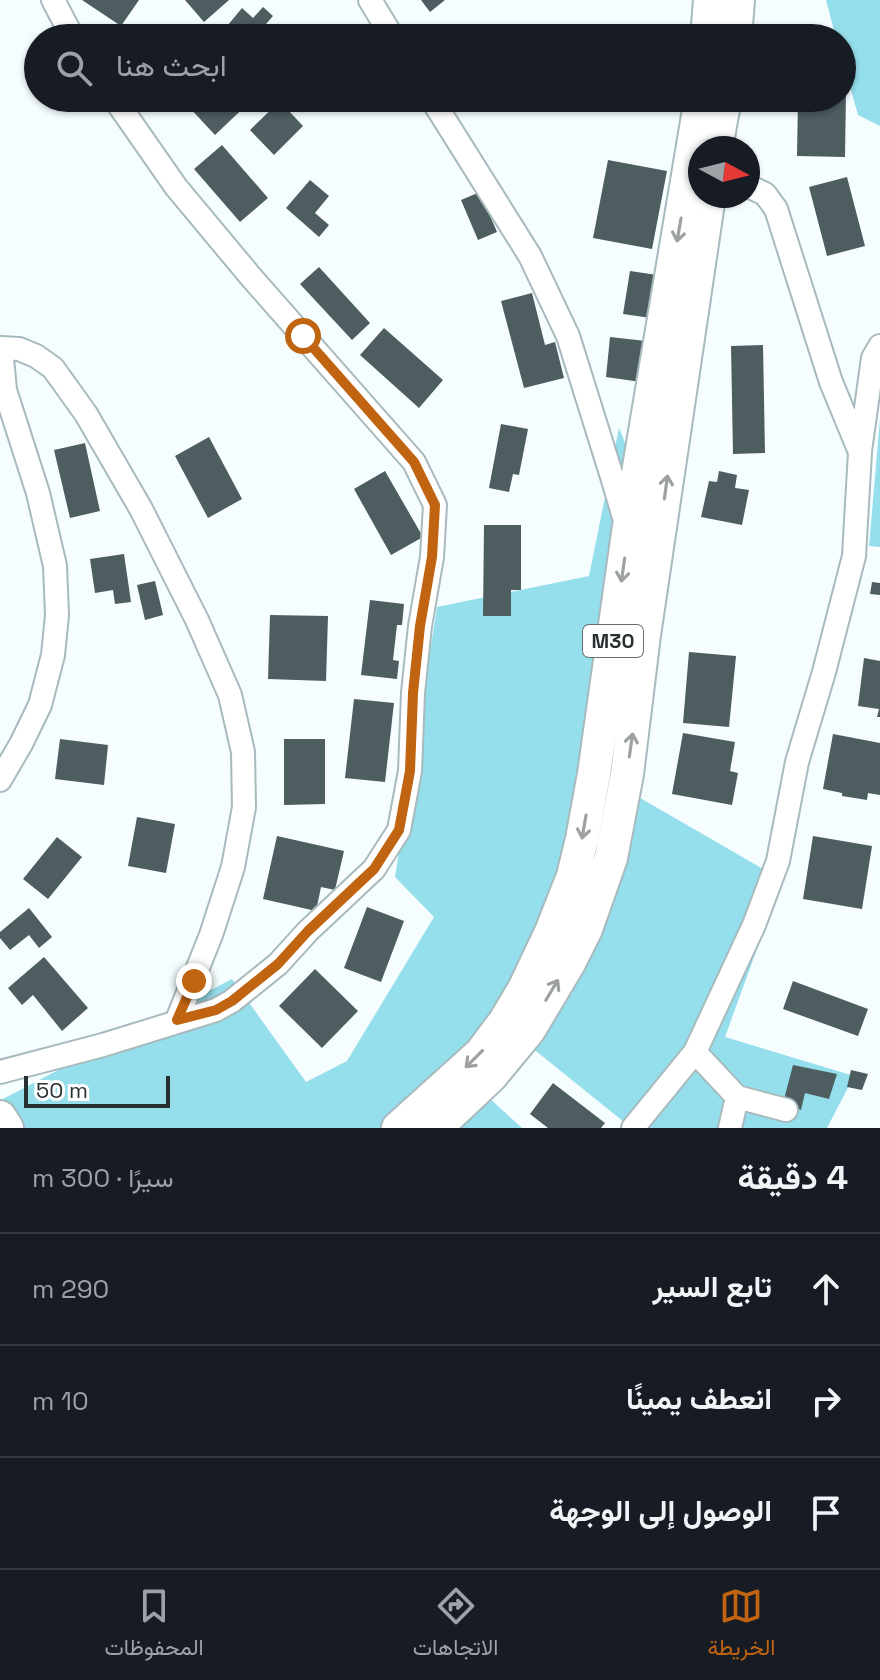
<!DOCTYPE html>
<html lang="ar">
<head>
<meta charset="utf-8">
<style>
  body { margin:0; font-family:"Space Grotesk",Vazirmatn,sans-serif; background:#242831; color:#f1f3f6; direction:rtl }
  .compass { position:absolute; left:688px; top:136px; width:72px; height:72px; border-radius:50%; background:#171b24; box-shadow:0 2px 6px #0004; rotate:97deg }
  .scale { position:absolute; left:24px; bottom:20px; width:146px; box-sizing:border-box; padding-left:8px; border:4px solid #282f31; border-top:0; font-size:22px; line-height:28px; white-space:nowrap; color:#282f31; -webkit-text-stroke:6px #fff; paint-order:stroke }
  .stop { position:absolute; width:24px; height:24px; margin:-18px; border:6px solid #c06411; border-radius:50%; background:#fff }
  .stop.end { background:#c06411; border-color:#fff; box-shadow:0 2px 8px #0008 }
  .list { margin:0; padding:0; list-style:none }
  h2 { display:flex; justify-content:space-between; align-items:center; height:104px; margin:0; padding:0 32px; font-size:34px }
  h2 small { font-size:26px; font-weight:400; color:#9ea1a6 }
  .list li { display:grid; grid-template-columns:52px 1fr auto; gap:24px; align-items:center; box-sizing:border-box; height:112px; padding:0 32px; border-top:2px solid #363941 }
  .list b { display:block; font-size:30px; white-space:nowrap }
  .list em { font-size:26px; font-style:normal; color:#9ea1a6 }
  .icon { flex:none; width:44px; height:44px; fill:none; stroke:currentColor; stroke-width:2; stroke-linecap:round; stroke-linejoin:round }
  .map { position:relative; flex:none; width:880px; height:1128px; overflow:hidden; direction:ltr }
  .search { position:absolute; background:#171b24; box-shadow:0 2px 6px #0004; left:24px; right:24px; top:24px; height:88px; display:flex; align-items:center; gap:20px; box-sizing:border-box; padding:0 28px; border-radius:44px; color:#9ea1a6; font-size:30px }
  .sheet { height:440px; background:#171b24 }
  nav { display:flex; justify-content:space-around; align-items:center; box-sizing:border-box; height:112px; border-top:2px solid #363941; background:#171b24; font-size:22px; color:#9ea1a6 }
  nav a { display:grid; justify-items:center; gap:4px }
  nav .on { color:#c06411 }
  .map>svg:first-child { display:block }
</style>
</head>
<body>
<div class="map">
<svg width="880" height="1128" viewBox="0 0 880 1128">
  <rect width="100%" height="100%" fill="#f6fdff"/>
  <path fill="#95dfec" d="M826,0H880V126L858,115L842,58V38H836Z
    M880,419V547L869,546Z
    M619,428L653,511L635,795L782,880L725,1037L854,1076L827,1128H628L629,1126L521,1039L477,1087L522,1128H19L1,1100L232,979L306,1082L347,1061L434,917L395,877L437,607L589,576Z"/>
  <path fill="#4d5d60" d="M82,0H139L121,26Z
    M185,0H229L204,22Z
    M421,0H445L430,12Z
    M263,7L273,16L266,24L276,33L272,38H232L223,31L242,8L253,18Z
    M842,92H846L845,157L797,156L798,98H842Z
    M196,98H254L215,135L188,106Z
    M283,98H288L294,104L288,110L303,126L274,155L250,130Z
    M222,145L268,198L240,222L194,169Z
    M608,160L667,171L652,249L593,238Z
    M847,177L865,246L827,256L809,187Z
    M310,180L329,196L315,213L329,225L319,237L286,208Z
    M480,192L497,232L478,240L461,200Z
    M319,267L370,323L352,340L300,284Z
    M630,271L657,275L651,318L623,314Z
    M532,293L545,345L555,342L564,378L524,388L501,301Z
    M384,328L443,380L419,408L360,355Z
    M610,337L646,341L641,382L606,377Z
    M763,345L765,453L733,454L731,346Z
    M501,424L528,429L519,475L513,474L509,492L489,488Z
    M209,437L242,499L208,518L175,456Z
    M85,443L100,511L70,518L54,450Z
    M385,471L423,537L391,555L354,489Z
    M719,471L737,475L735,488L749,490L742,525L701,517L709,481L717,482Z
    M484,525H521V590H511V616H483Z
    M124,554L131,602L115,604L113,590L95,593L90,559Z
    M155,581L163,615L145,620L137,585Z
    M872,582L880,583V595L870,594Z
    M370,600L404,604L402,625H397L393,660L399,661L397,679L361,675Z
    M270,615L328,616L326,681L268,679Z
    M689,652L736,656L729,727L683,723Z
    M864,658L880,661V717H877L879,709L858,706Z
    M354,699L394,703L385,782L345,778Z
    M683,733L735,742L730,771L738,773L732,805L672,794Z
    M833,734L880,743V795L868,793L867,800L842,796V793L823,789Z
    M60,739L108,745L104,785L55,779Z
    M284,739H325V804L284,805Z
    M137,817L175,824L166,873L128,866Z
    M277,836L344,851L335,890L321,887L316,911L263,899Z
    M813,836L872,846L862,909L803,899Z
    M57,837L82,857L48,899L23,879Z
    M367,907L404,921L381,982L344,968Z
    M29,908L52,937L39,948L29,935L10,950L0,938V932Z
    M44,957L88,1008L62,1031L33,995L22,1005L8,988Z
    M315,969L358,1011L322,1048L279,1006Z
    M793,981L868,1009L858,1036L783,1009Z
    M793,1065L837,1074L829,1099L805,1093L801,1110L783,1103Z
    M851,1070L868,1074L862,1090L847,1087Z
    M553,1083L605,1123L601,1128H548L530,1114Z"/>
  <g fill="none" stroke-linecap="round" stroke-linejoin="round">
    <defs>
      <path id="minor" d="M53,0L73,38
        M370,0L393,38
        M431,98L530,256L568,336L613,480L626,524
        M860,451L873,358L880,346
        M0,780L21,744L40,705L53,655L57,615L55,566L38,493L5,390L1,348L19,349L36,356L53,368L86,414L141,509L197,620L230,695L243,752L244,807L233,867L211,935L177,1020
        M695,1052L737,1097L786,1110
        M0,1072L103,1045L216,1010L232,1001L278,964L308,931L374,869L399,830L410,771L413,693L420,626L432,557L435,505L414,462L251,277L176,187L114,98
        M633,1128L695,1052L754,925L778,861L797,762L824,672L854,556L860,452L831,382L776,209L765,194L748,186
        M730,1128L737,1097"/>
      <path id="highway" d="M707,38L710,0
        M735,38L738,0
        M716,148L725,98
        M0,1117L7,1128
        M398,1128L481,1053L505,1021L524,989L551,932L573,876L582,839L594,774L628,533L701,98
        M436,1128L491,1076L529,1030L569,963L586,929L611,858L627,774L644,635L709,196"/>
    </defs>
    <use href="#minor" stroke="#a7babd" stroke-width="26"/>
    <use href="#highway" stroke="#a7babd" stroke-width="36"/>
    <use href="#minor" stroke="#fff" stroke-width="22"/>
    <use href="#highway" stroke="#fff" stroke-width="32"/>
  </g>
  <defs><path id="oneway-shaft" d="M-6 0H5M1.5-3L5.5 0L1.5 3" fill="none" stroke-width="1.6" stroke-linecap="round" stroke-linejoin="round" transform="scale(2)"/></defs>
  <g stroke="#9ea1a2">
    <use href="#oneway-shaft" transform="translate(679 230) rotate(100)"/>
    <use href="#oneway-shaft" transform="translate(666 487) rotate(-82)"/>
    <use href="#oneway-shaft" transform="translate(623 570) rotate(98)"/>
    <use href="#oneway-shaft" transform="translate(631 745) rotate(-82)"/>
    <use href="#oneway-shaft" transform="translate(584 827) rotate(100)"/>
    <use href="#oneway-shaft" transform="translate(552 990) rotate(-59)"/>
    <use href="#oneway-shaft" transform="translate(474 1059) rotate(135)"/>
  </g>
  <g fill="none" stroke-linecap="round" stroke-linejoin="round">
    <path stroke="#c06411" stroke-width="10" d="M194,981L177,1020L216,1010L232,1001L278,964L308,931L374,869L399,830L410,771L413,693L420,626L432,557L435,505L414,462L303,336"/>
  </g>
  <g text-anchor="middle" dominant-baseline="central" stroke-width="8" stroke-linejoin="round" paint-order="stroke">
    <rect fill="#fff" stroke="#686d6f" stroke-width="2" x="583" y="625" width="60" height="32" rx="6"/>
    <g font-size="20" font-weight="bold" fill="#282f31">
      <text x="613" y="641">M30</text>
    </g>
  </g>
</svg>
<svg class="compass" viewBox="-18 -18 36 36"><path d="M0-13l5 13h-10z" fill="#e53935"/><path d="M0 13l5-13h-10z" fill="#9ea1a6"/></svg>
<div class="scale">50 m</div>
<div class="stop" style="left:303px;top:336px"></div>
<div class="stop end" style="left:194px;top:981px"></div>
<div class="search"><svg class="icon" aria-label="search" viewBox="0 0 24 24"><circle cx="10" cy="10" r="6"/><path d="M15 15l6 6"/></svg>ابحث هنا</div>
</div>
<section class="sheet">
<h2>4 دقيقة<small>سيرًا · 300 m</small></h2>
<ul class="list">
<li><svg class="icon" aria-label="ahead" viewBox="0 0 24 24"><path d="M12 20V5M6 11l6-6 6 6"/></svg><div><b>تابع السير</b></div><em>290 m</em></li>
<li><svg class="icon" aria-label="right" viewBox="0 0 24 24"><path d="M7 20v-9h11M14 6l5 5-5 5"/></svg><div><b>انعطف يمينًا</b></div><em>10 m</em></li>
<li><svg class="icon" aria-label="arrive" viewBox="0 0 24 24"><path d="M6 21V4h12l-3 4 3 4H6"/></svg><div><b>الوصول إلى الوجهة</b></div></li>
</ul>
</section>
<nav>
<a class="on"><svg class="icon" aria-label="map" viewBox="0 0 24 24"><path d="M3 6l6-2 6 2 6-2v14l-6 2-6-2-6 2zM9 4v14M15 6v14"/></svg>الخريطة</a>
<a><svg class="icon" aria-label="directions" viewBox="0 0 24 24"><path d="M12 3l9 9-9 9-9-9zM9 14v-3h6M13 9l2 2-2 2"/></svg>الاتجاهات</a>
<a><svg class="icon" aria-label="saved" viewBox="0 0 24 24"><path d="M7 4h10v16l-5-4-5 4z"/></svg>المحفوظات</a>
</nav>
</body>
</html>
